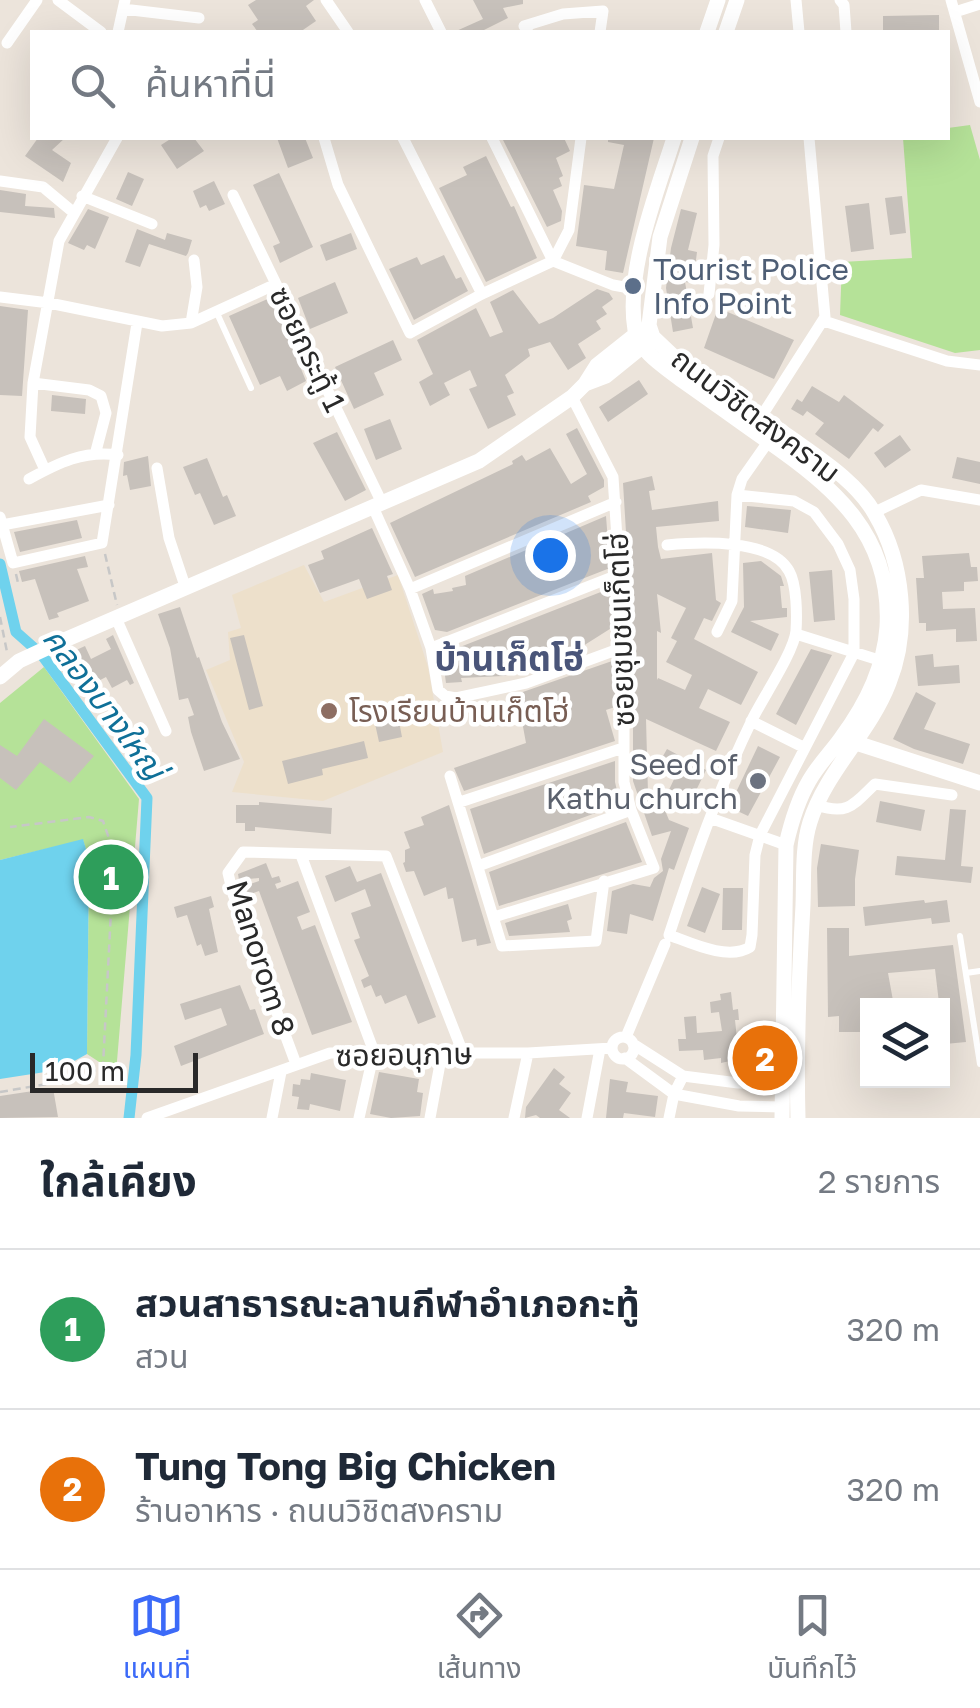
<!DOCTYPE html>
<html lang="th">
<head>
<meta charset="utf-8">
<style>
  body { margin:0; font-family:"Golos Text","Noto Sans Thai",sans-serif; background:#f2f2f3; color:#1f2937 }
  .controls { position:absolute; right:30px; bottom:30px; display:grid; overflow:hidden; border-radius:0px; box-shadow:0 10px 40px #0002 }
  .controls button { width:90px; height:90px; display:grid; place-items:center; padding:0; border:0; border-bottom:2px solid #e0e1e3; background:#fff; color:#1f2937; font:50px sans-serif }
  .scale { position:absolute; left:30px; bottom:25px; width:168px; box-sizing:border-box; padding-left:10px; border:5px solid #292929; border-top:0; font-size:28px; line-height:35px; white-space:nowrap; color:#292929; -webkit-text-stroke:8px #fff; paint-order:stroke }
  .you { position:absolute; left:550px; top:555px; width:35px; height:35px; margin:-25px; border:8px solid #fff; border-radius:50%; background:#1a73e8; box-shadow:0 0 0 15px #1a73e833 }
  .badge { display:grid; place-items:center; width:65px; height:65px; border-radius:50%; background:#3c6af8; color:#fff; font-size:32px; font-weight:700 }
  .pin { position:absolute; translate:-50% -50%; border:5px solid #fff; box-shadow:0 2px 10px #0006 }
  .list { margin:0; padding:0; list-style:none }
  h2 { display:flex; justify-content:space-between; align-items:center; height:130px; margin:0; padding:0 40px; font-size:42px }
  h2 small { font-size:32px; font-weight:400; color:#747a83 }
  .list li { display:grid; grid-template-columns:65px 1fr auto; gap:30px; align-items:center; box-sizing:border-box; height:160px; padding:0 40px; border-top:2px solid #e0e1e3 }
  .list b { display:block; font-size:38px; white-space:nowrap }
  .list p { margin:0; font-size:32px; white-space:nowrap; color:#747a83 }
  .list em { font-size:32px; font-style:normal; color:#747a83 }
  .icon { flex:none; width:55px; height:55px; fill:none; stroke:currentColor; stroke-width:2; stroke-linecap:round; stroke-linejoin:round }
  .map { position:relative; flex:none; width:980px; height:1118px; overflow:hidden }
  .search { position:absolute; background:#fff; box-shadow:0 10px 40px #0002; left:30px; right:30px; top:30px; height:110px; display:flex; align-items:center; gap:25px; box-sizing:border-box; padding:0 35px; border-radius:0px; color:#747a83; font-size:38px }
  .sheet { height:450px; background:#fff }
  nav { display:flex; justify-content:space-around; align-items:center; box-sizing:border-box; height:140px; border-top:2px solid #e0e1e3; background:#fff; font-size:28px; color:#747a83 }
  nav a { display:grid; justify-items:center; gap:5px }
  nav .on { color:#3c6af8 }
  .map>svg:first-child { display:block }
</style>
</head>
<body>
<div class="map">
<svg width="980" height="1118" viewBox="0 0 980 1118">
  <rect width="100%" height="100%" fill="#ece4db"/>
  <path fill="#ede0cb" d="M304,565L324,602L398,575L428,667L443,752L323,801L232,792L244,762L206,670L230,660L228,632L241,628L232,595Z"/>
  <path fill="#b5e298" d="M970,125L980,160V350L955,353L840,315L842,262L912,258L903,138H948V128Z
    M44,667L139,799L116,1073L87,1054L89,859L83,840L0,860V703Z"/>
  <path fill="#6fd2ed" d="M83,839L89,859L87,1054L58,1070L0,1079V860Z"/>
  <g fill="none" stroke-linecap="round" stroke-linejoin="round">
    <path stroke="#6fd2ed" stroke-width="11" d="M0,564L16,632L42,655L147,798L136,1055L129,1118"/>
  </g>
  <path fill="#c7c1bb" fill-rule="evenodd" d="M256,0H314L306,6L316,21L300,32H258L252,24L258,20L248,5Z
    M473,0H523V4L503,8L508,18L480,32H454L483,19Z
    M939,15V32H883V16Z
    M38,138H65L52,150L71,163L63,182L25,156Z
    M172,138H194L204,151L177,169L161,145Z
    M277,138H305L313,158L288,168Z
    M502,138H564L570,151L556,158L563,176L559,178L562,186L553,190L562,211L561,221L547,227Z
    M608,138H654L623,273L605,270L607,251L576,246L584,185L614,189L624,145L608,142Z
    M486,156L511,207L514,206L537,258L486,282L439,188L467,175L463,167Z
    M128,172L144,179L132,206L116,199Z
    M279,173L313,247L280,263L273,246L280,243L253,185Z
    M214,181L225,204L209,211L206,205L200,208L193,191Z
    M0,190L26,194L25,206L54,208L55,218L0,212Z
    M902,196L906,233L890,235L885,198Z
    M869,203L874,249L851,252L845,206Z
    M88,209L109,217L95,249L87,245L84,250L68,243Z
    M681,209L697,213L688,250L697,252L693,283L685,282L693,328L673,332L666,288L671,248Z
    M137,229L165,240L167,233L192,240L188,253L186,256L149,244L140,267L125,262Z
    M351,233L357,249L326,261L320,245Z
    M444,255L456,279L461,277L468,291L414,320L389,269L417,257L421,265Z
    M335,282L348,313L310,329L298,298Z
    M597,289L609,293L613,299L602,307L607,314L596,321L601,329L578,344L586,358L568,370L550,342L528,349L530,356L505,375L514,393L507,396L516,415L488,429L469,389L477,386L470,370L444,383L450,395L430,406L419,382L433,374L417,340L476,308L490,337L503,332L490,302L513,290L539,324L553,318Z
    M272,297L306,381L287,391L280,376L260,385L229,316Z
    M0,306L28,310L22,396L0,395Z
    M718,308L794,340L774,379L704,348Z
    M393,340L402,360L374,373L384,395L354,409L335,367Z
    M639,380L648,394L608,422L599,407Z
    M812,386L839,402L844,395L884,425L878,432L873,428L849,459L815,434L824,423L807,411L803,416L791,409L797,399L802,402Z
    M52,395L86,399L85,414L51,411Z
    M390,419L402,449L376,460L364,429Z
    M577,428L604,480V487L588,496L591,502L415,577L390,523L513,464L512,461L522,455L526,461L550,448L571,484L587,474L566,434Z
    M337,432L366,490L345,501L313,443Z
    M900,435L911,450L885,468L874,453Z
    M148,456L151,486L130,490L127,475L123,476L124,462Z
    M957,457L980,462V484L952,478Z
    M207,458L223,497L227,495L236,516L214,525L200,493L195,495L183,467Z
    M652,476L655,490L649,491L652,510L718,501L719,521L656,527L658,547L661,559L712,553L716,600L721,603L712,621L704,618L694,639L758,672L741,705L708,689L699,708L730,722L716,751L646,719L648,793L656,789L669,820L689,828L674,870L669,868L653,921L630,914L627,934L607,931L612,891L633,884L650,887L654,878L663,871L661,859L671,831L652,836L633,781V647L623,483ZM657,594L686,608L671,638L677,641L666,662L692,675L685,690L658,678L657,680V631L661,633Z
    M747,506L791,510L788,533L745,527Z
    M606,516L610,568L447,632L435,630L422,594L433,589L434,594L453,591L452,588L466,585L465,576Z
    M77,520L82,538L20,552L14,532Z
    M372,528L393,574L387,576L392,590L367,599L359,579L320,593L308,565L324,559L321,551Z
    M969,553L971,567H977L978,581L964,582V591L942,592L943,609L975,608L977,641L956,642V629L926,631V623H919L916,578H924L922,556Z
    M85,556L88,567L77,569L89,601L57,613L59,617L49,620L35,579L22,582L19,571Z
    M761,561L781,576L784,586H780L782,608H787V617L750,621L779,634L771,651L731,632L744,607L743,563Z
    M832,570L835,620L814,622L809,572Z
    M611,588L613,627L564,658L503,676L461,678L462,682L446,683L442,654Z
    M180,607L197,658L199,657L222,722L240,759L204,771L191,732L188,717L194,715L188,698L179,700L170,648L158,614Z
    M113,635L134,683L130,685L127,680L112,688L106,677L87,687L72,652L85,646L91,659L111,649L106,639Z
    M244,635L263,706L249,710L230,638Z
    M811,649L832,655L796,725L776,714Z
    M933,654L934,667L959,665L960,683L918,686L915,656Z
    M615,660V707L606,710L615,741L464,791L454,768L526,743L517,694Z
    M916,692L936,703L924,729L970,744L963,764L914,749L893,739Z
    M396,706L402,737L379,742L372,710Z
    M44,719L94,756L70,783L40,762L16,790L0,778V745L17,756Z
    M364,741L368,758L322,769L323,775L288,784L282,761Z
    M758,746L780,757L748,816L729,807Z
    M667,749L706,770L689,805L667,794L677,773L659,763Z
    M615,761V782L620,804L484,854L470,809Z
    M880,801L925,810L921,831L876,822Z
    M259,802L332,808L331,834L255,827V831H245V823H236V805H259Z
    M449,805L491,943L477,946L476,939L462,942L453,898L448,899L446,887L424,896L414,871L406,872L403,863L405,862V850L410,848L404,832L424,825L421,817Z
    M950,809L966,810L961,866L973,867L971,883L895,875L897,856L945,860Z
    M626,822L642,862L499,906L489,872Z
    M821,844L859,850L855,879V906L818,907L817,868Z
    M266,863L272,878L279,876L281,882L275,884L277,889L298,881L310,912L297,917L302,930L315,925L352,1022L312,1035L259,891L248,895L245,886L259,881V878L239,880L238,874Z
    M350,866L357,882L381,873L436,1017L418,1024L406,995L385,1004L381,995L376,997L371,985L364,988L361,980L369,976L354,940L360,938L351,913L371,906L365,889L335,902L325,876Z
    M702,887L720,894L705,933L687,926Z
    M723,888H743L742,930H722Z
    M211,896L214,907L209,909L218,952L205,956L201,944L197,946L187,915L177,918L174,907Z
    M924,900L925,903L947,900L950,922L932,924L931,918L865,926L863,907Z
    M568,904L572,919L567,921L570,932L509,936L505,923Z
    M827,928H849V956L953,945L966,1042L945,1044L942,1003H939L935,969L888,973L894,1006H868V1032H839V1016L828,1017Z
    M240,985L250,1010L255,1009L264,1034L181,1066L174,1046L227,1025L221,1008L185,1020L180,1004Z
    M731,992L733,1010L738,1009L739,1020H735L737,1039L747,1038L748,1057L721,1063V1058L704,1060L703,1050L679,1051L678,1039H686L684,1017L696,1016L697,1033L722,1031L719,1012L711,1013L710,1002L721,1000L720,994Z
    M554,1068L565,1077L559,1084L571,1093L559,1110L570,1118H540L536,1115L525,1118L526,1107Z
    M379,1072L419,1079L417,1092L423,1093L420,1116L391,1118L370,1114Z
    M311,1073L346,1080L340,1111L310,1104L309,1110L297,1109L299,1097L292,1096L293,1084L300,1085L301,1079L310,1080Z
    M610,1079L628,1082L626,1092L658,1096L655,1117L624,1113L623,1118H606Z
    M53,1088L58,1117L0,1118V1096Z"/>
  <g fill="none" stroke-linecap="round" stroke-linejoin="round">
    <path stroke="#c7c7c7" stroke-width="2.5" stroke-dasharray="8 5" stroke-linecap="butt" d="M105,554L117,605
      M16,574L18,583
      M0,617L7,652
      M0,1092L82,1078L103,1066L114,853L103,821L89,817L10,827"/>
    <path stroke="#fff" stroke-width="6" d="M216,311L251,388
      M960,936L980,1064
      M966,973L980,971"/>
    <path stroke="#fff" stroke-width="11" d="M58,0L101,32
      M326,0L348,32
      M425,0L441,32
      M796,0L799,32
      M840,0L844,5L846,32
      M951,0L980,102
      M123,9L199,18
      M955,12L980,4
      M118,32L125,0
      M528,32L524,26L563,14L603,11L600,32
      M7,43L37,0
      M324,138L338,185L410,333L482,294L553,261L569,230L581,138
      M403,138L482,294
      M492,138L553,261L613,285L635,289
      M0,181L43,187L73,212
      M233,195L382,503
      M82,196L152,224
      M709,294L714,245L713,156L719,138
      M0,297L49,303L162,326L191,323L276,284
      M824,321L947,361L980,365
      M191,323L197,287L194,260
      M33,383L89,390L101,396L106,413L96,451
      M761,417L825,317L809,138
      M157,468L169,538L186,589
      M45,470L30,437L33,383L59,241L117,138
      M29,479C58,463 84,450 118,455
      M737,495L742,479L768,442
      M373,507L410,589L431,648L438,690L445,696L456,698L526,683L624,647
      M875,512L921,490L980,500
      M0,517L13,563L102,543L137,323
      M2,525L109,505
      M667,545C698,542 771,538 789,571C797,585 797,615 796,631C794,652 762,699 752,720C718,790 693,862 669,935C691,943 728,961 750,947L752,935L755,855L760,835L854,653V599L850,570L838,544L814,512L794,501L737,495L732,601L717,632
      M410,589L616,502
      M116,618L166,731
      M796,634L882,661
      M431,648L620,574
      M751,721L803,747
      M450,776L502,946L596,941L604,881
      M460,802L623,748
      M817,805C848,816 854,804 875,784L952,795
      M710,818L786,845
      M301,855L374,1052L359,1118
      M478,866L631,810
      M494,917L654,868L631,810L624,782V647L613,477L572,397
      M626,1037L665,944
      M612 1048a11 11 0 1 1 22 0a11 11 0 1 1-22 0Z
      M633,1044L683,1076L738,1083L780,1084
      M625,1058L674,1094L739,1106L781,1107
      M296,1064L233,894L228,873L243,852L386,856L463,1053
      M147,1118L330,1053H528L612,1048
      M272,1118L281,1072
      M430,1118L442,1053
      M514,1118L528,1053
      M587,1118L600,1049
      M669,1118L674,1094L683,1076"/>
    <path stroke="#fff" stroke-width="15" d="M707,32L718,0
      M726,32L737,0
      M674,138C657,192 625,272 635,330C639,351 663,366 680,379C709,399 737,420 766,440C835,488 892,535 887,627C884,668 865,706 841,738C831,752 818,765 809,781C798,800 791,823 786,845L782,1118
      M692,138L660,237L649,325L653,337L672,355C712,382 751,410 791,438C820,459 857,482 875,514C904,563 910,631 889,683C870,733 826,771 810,822C802,847 804,878 803,905C799,976 796,1047 798,1118
      M585,384L606,376L648,342
      M0,677L19,661L60,642L479,461L572,397L585,384L597,365L641,330
      M850,741L980,783"/>
  </g>
  <circle fill="#5c6f8a" stroke="#fff" stroke-width="4" cx="633" cy="286" r="10"/>
  <circle fill="#8d6e63" stroke="#fff" stroke-width="4" cx="329" cy="711" r="10"/>
  <circle fill="#6b7280" stroke="#fff" stroke-width="4" cx="758" cy="781" r="10"/>
  <g text-anchor="middle" dominant-baseline="central" stroke-width="9" stroke-linejoin="round" paint-order="stroke">
    <g font-size="30" fill="#4e5e75" stroke="#fff" text-anchor="start">
      <text x="653" y="269">Tourist Police<tspan x="653" dy="34">Info Point</tspan></text>
    </g>
    <g font-size="30" fill="#292929" stroke="#fff">
      <text transform="translate(308 349) rotate(64)">ซอยกระทู้ 1</text>
      <text transform="translate(756 415) rotate(37)">ถนนวิชิตสงคราม</text>
      <text transform="translate(620 630) rotate(-92)">ซอยชุมชนเก็ตโฮ่</text>
      <text transform="translate(261 958) rotate(72)">Manorom 8</text>
      <text transform="translate(404 1054) rotate(-1)">ซอยอนุภาษ</text>
    </g>
    <g font-size="30" fill="#785e54" stroke="#fff" text-anchor="start">
      <text x="349" y="711">โรงเรียนบ้านเก็ตโฮ่</text>
    </g>
    <g font-size="30" fill="#5b616d" stroke="#fff" text-anchor="end">
      <text x="738" y="764">Seed of<tspan x="738" dy="34">Kathu church</tspan></text>
    </g>
    <g font-size="32" font-style="italic" fill="#0f7098" stroke="#fff">
      <text transform="translate(105 703) rotate(53)">คลองบางใหญ่</text>
    </g>
    <g font-size="35" font-weight="bold" fill="#4a5579" stroke="#fff">
      <text x="509" y="658">บ้านเก็ตโฮ่</text>
    </g>
  </g>
</svg>
<div class="controls">
<button><svg class="icon" aria-label="layers" viewBox="0 0 24 24"><path d="M12 4l9 5-9 5-9-5zM3 14l9 5 9-5"/></svg></button>
</div>
<div class="scale">100 m</div>
<div class="you"></div>
<div class="pin badge" style="left:111px;top:877px;background:#2e9e5b">1</div>
<div class="pin badge" style="left:765px;top:1058px;background:#e8710a">2</div>
<div class="search"><svg class="icon" aria-label="search" viewBox="0 0 24 24"><circle cx="10" cy="10" r="6"/><path d="M15 15l6 6"/></svg>ค้นหาที่นี่</div>
</div>
<section class="sheet">
<h2>ใกล้เคียง<small>2 รายการ</small></h2>
<ul class="list">
<li><span class="badge" style="background:#2e9e5b">1</span><div><b>สวนสาธารณะลานกีฬาอำเภอกะทู้</b><p>สวน</p></div><em>320 m</em></li>
<li><span class="badge" style="background:#e8710a">2</span><div><b>Tung Tong Big Chicken</b><p>ร้านอาหาร · ถนนวิชิตสงคราม</p></div><em>320 m</em></li>
</ul>
</section>
<nav>
<a class="on"><svg class="icon" aria-label="map" viewBox="0 0 24 24"><path d="M3 6l6-2 6 2 6-2v14l-6 2-6-2-6 2zM9 4v14M15 6v14"/></svg>แผนที่</a>
<a><svg class="icon" aria-label="directions" viewBox="0 0 24 24"><path d="M12 3l9 9-9 9-9-9zM9 14v-3h6M13 9l2 2-2 2"/></svg>เส้นทาง</a>
<a><svg class="icon" aria-label="saved" viewBox="0 0 24 24"><path d="M7 4h10v16l-5-4-5 4z"/></svg>บันทึกไว้</a>
</nav>
</body>
</html>
